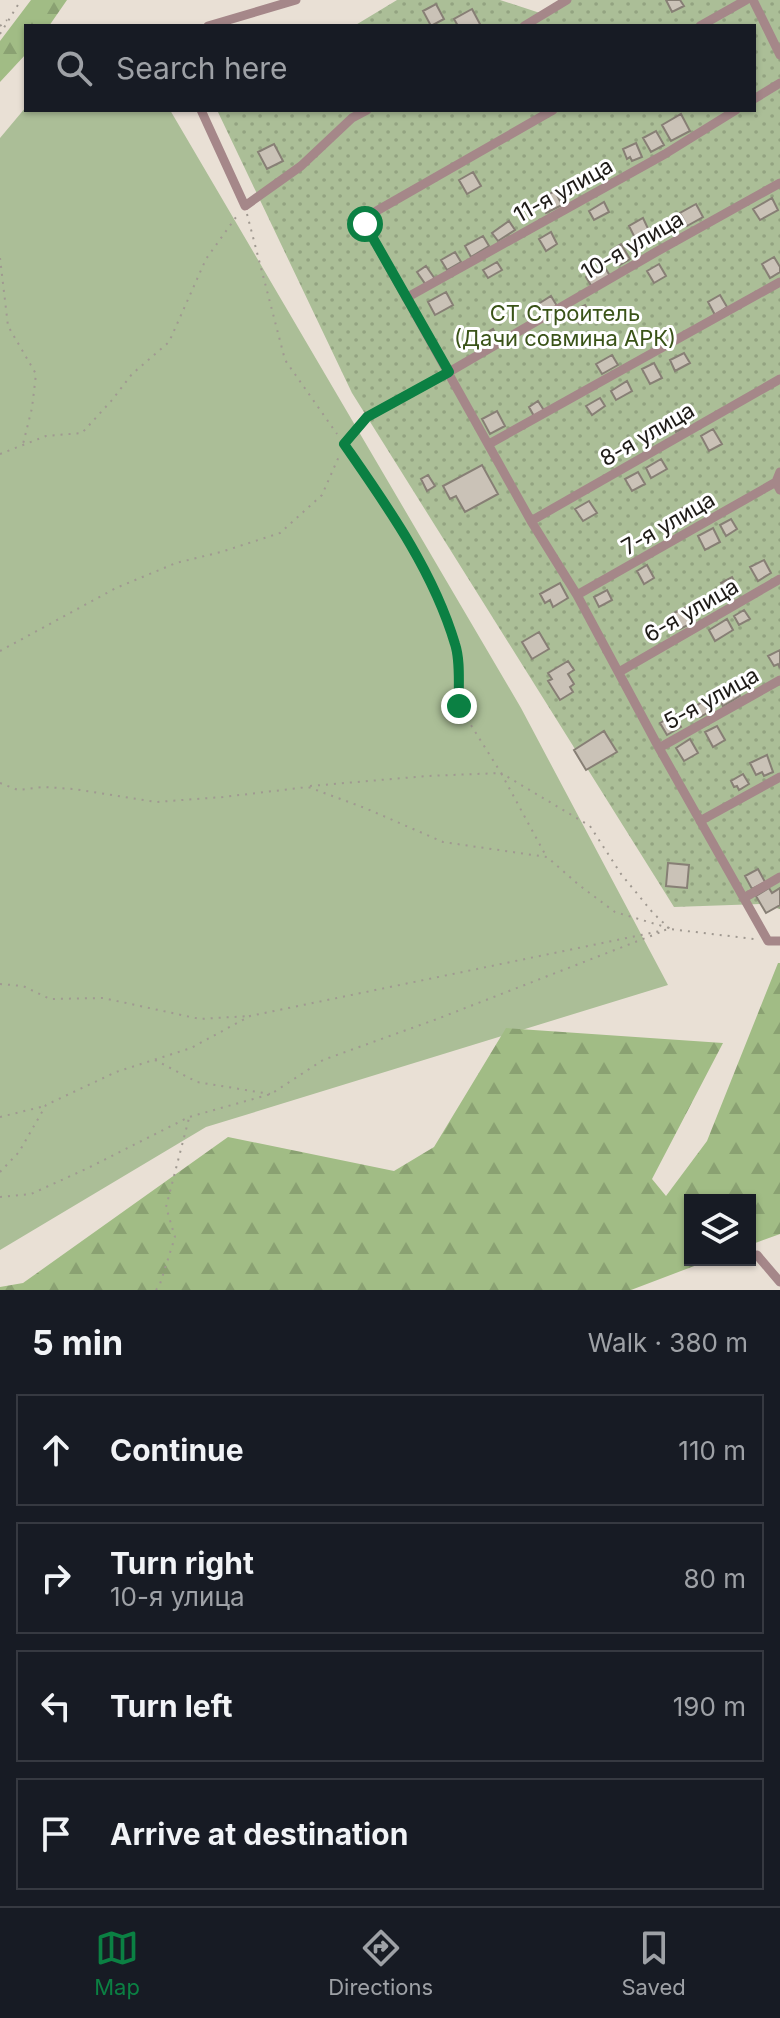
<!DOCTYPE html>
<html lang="en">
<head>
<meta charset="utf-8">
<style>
  body { margin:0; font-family:Inter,sans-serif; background:#242831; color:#f1f3f6 }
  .controls { position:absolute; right:24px; bottom:24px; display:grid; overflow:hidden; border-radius:0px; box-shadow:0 2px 6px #0004 }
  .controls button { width:72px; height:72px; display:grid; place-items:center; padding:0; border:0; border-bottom:2px solid #363941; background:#171b24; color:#f1f3f6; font:40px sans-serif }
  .stop { position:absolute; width:24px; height:24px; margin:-18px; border:6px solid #0b8043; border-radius:50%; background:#fff }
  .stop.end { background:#0b8043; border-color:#fff; box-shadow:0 2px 8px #0008 }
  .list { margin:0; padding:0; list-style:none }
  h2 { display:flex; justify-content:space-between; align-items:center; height:104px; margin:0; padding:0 32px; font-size:34px }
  h2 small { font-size:26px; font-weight:400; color:#9ea1a6 }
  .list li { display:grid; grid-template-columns:52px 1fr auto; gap:24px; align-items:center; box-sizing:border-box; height:112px; margin:0 16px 16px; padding:0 16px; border:2px solid #363941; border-radius:0px }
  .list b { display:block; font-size:30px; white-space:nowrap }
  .list p { margin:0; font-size:26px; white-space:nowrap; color:#9ea1a6 }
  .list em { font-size:26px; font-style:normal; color:#9ea1a6 }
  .icon { flex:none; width:44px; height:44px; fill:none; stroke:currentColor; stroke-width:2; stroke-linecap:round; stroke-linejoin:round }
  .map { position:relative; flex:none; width:780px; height:1290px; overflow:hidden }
  .search { position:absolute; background:#171b24; box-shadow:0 2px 6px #0004; left:24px; right:24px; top:24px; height:88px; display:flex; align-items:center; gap:20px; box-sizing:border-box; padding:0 28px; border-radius:0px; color:#9ea1a6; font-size:30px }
  .sheet { height:616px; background:#171b24 }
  nav { display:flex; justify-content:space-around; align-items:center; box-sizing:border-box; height:112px; border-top:2px solid #363941; background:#171b24; font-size:22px; color:#9ea1a6 }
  nav a { display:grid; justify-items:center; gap:4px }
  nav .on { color:#0b8043 }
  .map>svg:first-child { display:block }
</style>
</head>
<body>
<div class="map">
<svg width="780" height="1290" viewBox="0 0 780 1290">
  <defs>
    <pattern id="forest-firs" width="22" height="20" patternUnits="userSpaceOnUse" patternTransform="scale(2)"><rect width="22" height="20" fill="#a1bc85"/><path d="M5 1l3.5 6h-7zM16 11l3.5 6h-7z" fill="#8aa172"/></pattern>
    <pattern id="garden-dots" width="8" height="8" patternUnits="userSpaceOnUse" patternTransform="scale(2)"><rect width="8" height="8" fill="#abbe97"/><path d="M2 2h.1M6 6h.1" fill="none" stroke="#93a381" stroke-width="1.8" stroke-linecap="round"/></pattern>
  </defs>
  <rect width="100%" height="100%" fill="#e9e0d5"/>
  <path fill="#abbe97" d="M26,107V110H170L521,708L668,985L206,1127L0,1250V138Z"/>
  <path fill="url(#forest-firs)" d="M31,0H67L49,26H26V54L0,82V41Z
    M778,963H780V1234L750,1245V1200H690V1260H710L631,1290H0V1287L23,1283L228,1137L394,1171L434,1147L506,1028L723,1043L652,1179L666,1196L707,1141Z"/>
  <path fill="url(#garden-dots)" d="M397,0H500L540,13L569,0H780V909L760,904L674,907L352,393L217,110H754V26H354Z"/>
  <path fill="#cac2b7" stroke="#877f75" stroke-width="2" d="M666,0H680L684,6L672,12Z
    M436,4L444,19L431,26L423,11Z
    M472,9L481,26H458L454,19Z
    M681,114L690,131L671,141L662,125Z
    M656,131L664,145L651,152L643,138Z
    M636,143L642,157L632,161L630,157L627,159L623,149Z
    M274,144L283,161L267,169L258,152Z
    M473,172L481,186L467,194L459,180Z
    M555,191L562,205L546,213L539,200Z
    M772,198L778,210L760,220L753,209Z
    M604,202L609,212L594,220L589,211Z
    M696,204L703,217L687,226L680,213Z
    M643,218L651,235L637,242L629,226Z
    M509,221L515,230L498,241L492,233Z
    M551,232L557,244L546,251L539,239Z
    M483,236L489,246L471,257L465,246Z
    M621,244L630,259L620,265L611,250Z
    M455,252L461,262L447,270L441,260Z
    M774,257L780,267V272L770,278L762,264Z
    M497,262L502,270L488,278L483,270Z
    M659,264L666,276L654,283L647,271Z
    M426,266L435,279L426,285L417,272Z
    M604,266L610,276L592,287L586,277Z
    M446,292L453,305L435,315L428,302Z
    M720,295L727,307L715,315L708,302Z
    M551,296L557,306L541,316L535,306Z
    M585,305L590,316L579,323L573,311Z
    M493,329L499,340L487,347L481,336Z
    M684,353L690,363L675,371L670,360Z
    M612,355L618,365L602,374L596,364Z
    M654,363L662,378L650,384L642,369Z
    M627,381L632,391L616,400L611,391Z
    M600,398L605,406L592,415L586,406Z
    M538,401L545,412L535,418L529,407Z
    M497,411L505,426L490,434L482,419Z
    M682,417L687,426L676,432L672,423Z
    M713,429L722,444L709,451L701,436Z
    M661,459L667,469L651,478L646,468Z
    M482,465L498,494L465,512L456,496L450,499L443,486Z
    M638,472L645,484L632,491L625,479Z
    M428,475L435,486L427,491L421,479Z
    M589,501L597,513L583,521L575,509Z
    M690,504L698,517L683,526L675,512Z
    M731,519L737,529L726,536L720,525Z
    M713,528L720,542L705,550L698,536Z
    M764,560L771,573L758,581L750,567Z
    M647,565L654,578L644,584L637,571Z
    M732,577L740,592L730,598L721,583Z
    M560,583L568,598L553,607L550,600L545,603L540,594Z
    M607,590L612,600L599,607L594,597Z
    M686,607L694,622L680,629L672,614Z
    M744,610L750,619L739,625L734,616Z
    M727,619L733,630L715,641L709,630Z
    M539,632L549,649L532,659L522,642Z
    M780,650V668L778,664L774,666L768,656Z
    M568,661L574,670L568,674L574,684L570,687L573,692L560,700L548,681L552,679L548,673Z
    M734,685L740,696L723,706L717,695Z
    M704,701L709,712L700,717L694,707Z
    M676,714L680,721L678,722L681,727L667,735L660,723Z
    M717,726L725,740L713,747L705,732Z
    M604,731L617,752L586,770L574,750Z
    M690,739L698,753L684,761L676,748Z
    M767,755L773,772L764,776L762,772L756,775L750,763Z
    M743,774L749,784L739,790L737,786L734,787L731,781Z
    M668,863L689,865L687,888L666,886Z
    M758,869L765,882L752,889L745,876Z
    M769,888L772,893L780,888V905L766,913L756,896Z"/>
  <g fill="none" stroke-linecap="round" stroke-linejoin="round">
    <path stroke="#a09991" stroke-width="2" stroke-dasharray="2 6" stroke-linecap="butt" d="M0,26L7,20
      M0,34L21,0
      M247,214L285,360L337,434
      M0,258L8,326L36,374L32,408L23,444
      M350,453L391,511L433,585L456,647L459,706L501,773L590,826L621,874L653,913L670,929
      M0,454L46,436L82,433L112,400L132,374L169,342L206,259L239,213
      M0,651L116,588L176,563L221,552L280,533L322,495L340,454
      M0,783L18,790L43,787L74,789L156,802L223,797L308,787L365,808L443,842L547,857L579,885L615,912L669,928
      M310,786L427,776L501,773L546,856
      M0,984L23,986L50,999L103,998L200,1019L249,1016
      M155,1060L197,1082L270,1094
      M0,1117L45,1106
      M0,1172L19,1152L46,1105L116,1072L191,1048L250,1016L670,929L754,939
      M0,1197L31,1194L88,1168L189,1117L271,1094L323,1060L437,1019L661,932
      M156,1290L160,1284L175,1237L166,1207L189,1118"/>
    <path stroke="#a58789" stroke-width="9" d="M753,0L780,55
      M208,26L296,0
      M524,26L567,0
      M700,26L746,0
      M754,99L780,83
      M201,110L245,206L301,166L352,118L367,110
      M553,110L366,217L365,224L531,521L577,595L659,748L768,941H780
      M406,298L665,154L736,110
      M344,444L367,417L449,372L656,252L780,183
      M489,444L780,282
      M780,472L776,482L780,490
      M531,521L780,379
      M577,595L776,482
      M619,672L780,579
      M659,748L780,680
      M700,821L780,777
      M744,898L780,877
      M757,1255L780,1282"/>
  </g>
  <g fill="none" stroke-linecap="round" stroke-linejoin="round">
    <path stroke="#0b8043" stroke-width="10" d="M365,224L449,372L367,417L344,444C387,506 433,570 455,644C461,662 458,686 459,706"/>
  </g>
  <g text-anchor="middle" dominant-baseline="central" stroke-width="6" stroke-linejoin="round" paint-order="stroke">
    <g font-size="22" fill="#1e1b17" stroke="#fff">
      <text transform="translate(563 190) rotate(-29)">11-я улица</text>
      <text transform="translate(632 245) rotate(-30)">10-я улица</text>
      <text transform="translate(647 434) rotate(-30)">8-я улица</text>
      <text transform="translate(668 523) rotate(-30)">7-я улица</text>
      <text transform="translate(691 610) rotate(-30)">6-я улица</text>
      <text transform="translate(711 698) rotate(-29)">5-я улица</text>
    </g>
    <g font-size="22" fill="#3a5318" stroke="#fff">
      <text x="565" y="313">СТ Строитель<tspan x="565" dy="25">(Дачи совмина АРК)</tspan></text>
    </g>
  </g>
</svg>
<div class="controls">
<button><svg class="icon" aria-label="layers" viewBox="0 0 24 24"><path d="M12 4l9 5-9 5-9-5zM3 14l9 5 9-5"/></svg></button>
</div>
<div class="stop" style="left:365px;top:224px"></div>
<div class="stop end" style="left:459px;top:706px"></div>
<div class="search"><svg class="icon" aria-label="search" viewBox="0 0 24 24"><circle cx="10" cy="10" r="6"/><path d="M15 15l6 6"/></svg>Search here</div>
</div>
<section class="sheet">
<h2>5 min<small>Walk · 380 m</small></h2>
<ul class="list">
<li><svg class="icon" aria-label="ahead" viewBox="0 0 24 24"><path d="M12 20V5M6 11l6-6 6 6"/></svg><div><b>Continue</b></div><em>110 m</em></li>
<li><svg class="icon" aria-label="right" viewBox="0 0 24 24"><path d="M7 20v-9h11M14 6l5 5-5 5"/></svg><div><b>Turn right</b><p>10-я улица</p></div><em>80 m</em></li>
<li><svg class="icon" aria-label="left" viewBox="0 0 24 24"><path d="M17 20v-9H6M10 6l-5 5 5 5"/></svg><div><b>Turn left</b></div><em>190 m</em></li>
<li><svg class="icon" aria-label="arrive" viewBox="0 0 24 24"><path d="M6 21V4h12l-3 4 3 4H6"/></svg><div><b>Arrive at destination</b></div></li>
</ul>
</section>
<nav>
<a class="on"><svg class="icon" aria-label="map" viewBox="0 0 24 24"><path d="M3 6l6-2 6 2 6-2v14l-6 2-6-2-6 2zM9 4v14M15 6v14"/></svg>Map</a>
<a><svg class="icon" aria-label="directions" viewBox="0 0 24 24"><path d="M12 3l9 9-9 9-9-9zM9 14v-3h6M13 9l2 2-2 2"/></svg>Directions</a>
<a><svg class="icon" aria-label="saved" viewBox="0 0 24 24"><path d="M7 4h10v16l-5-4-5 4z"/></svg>Saved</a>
</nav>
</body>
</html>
